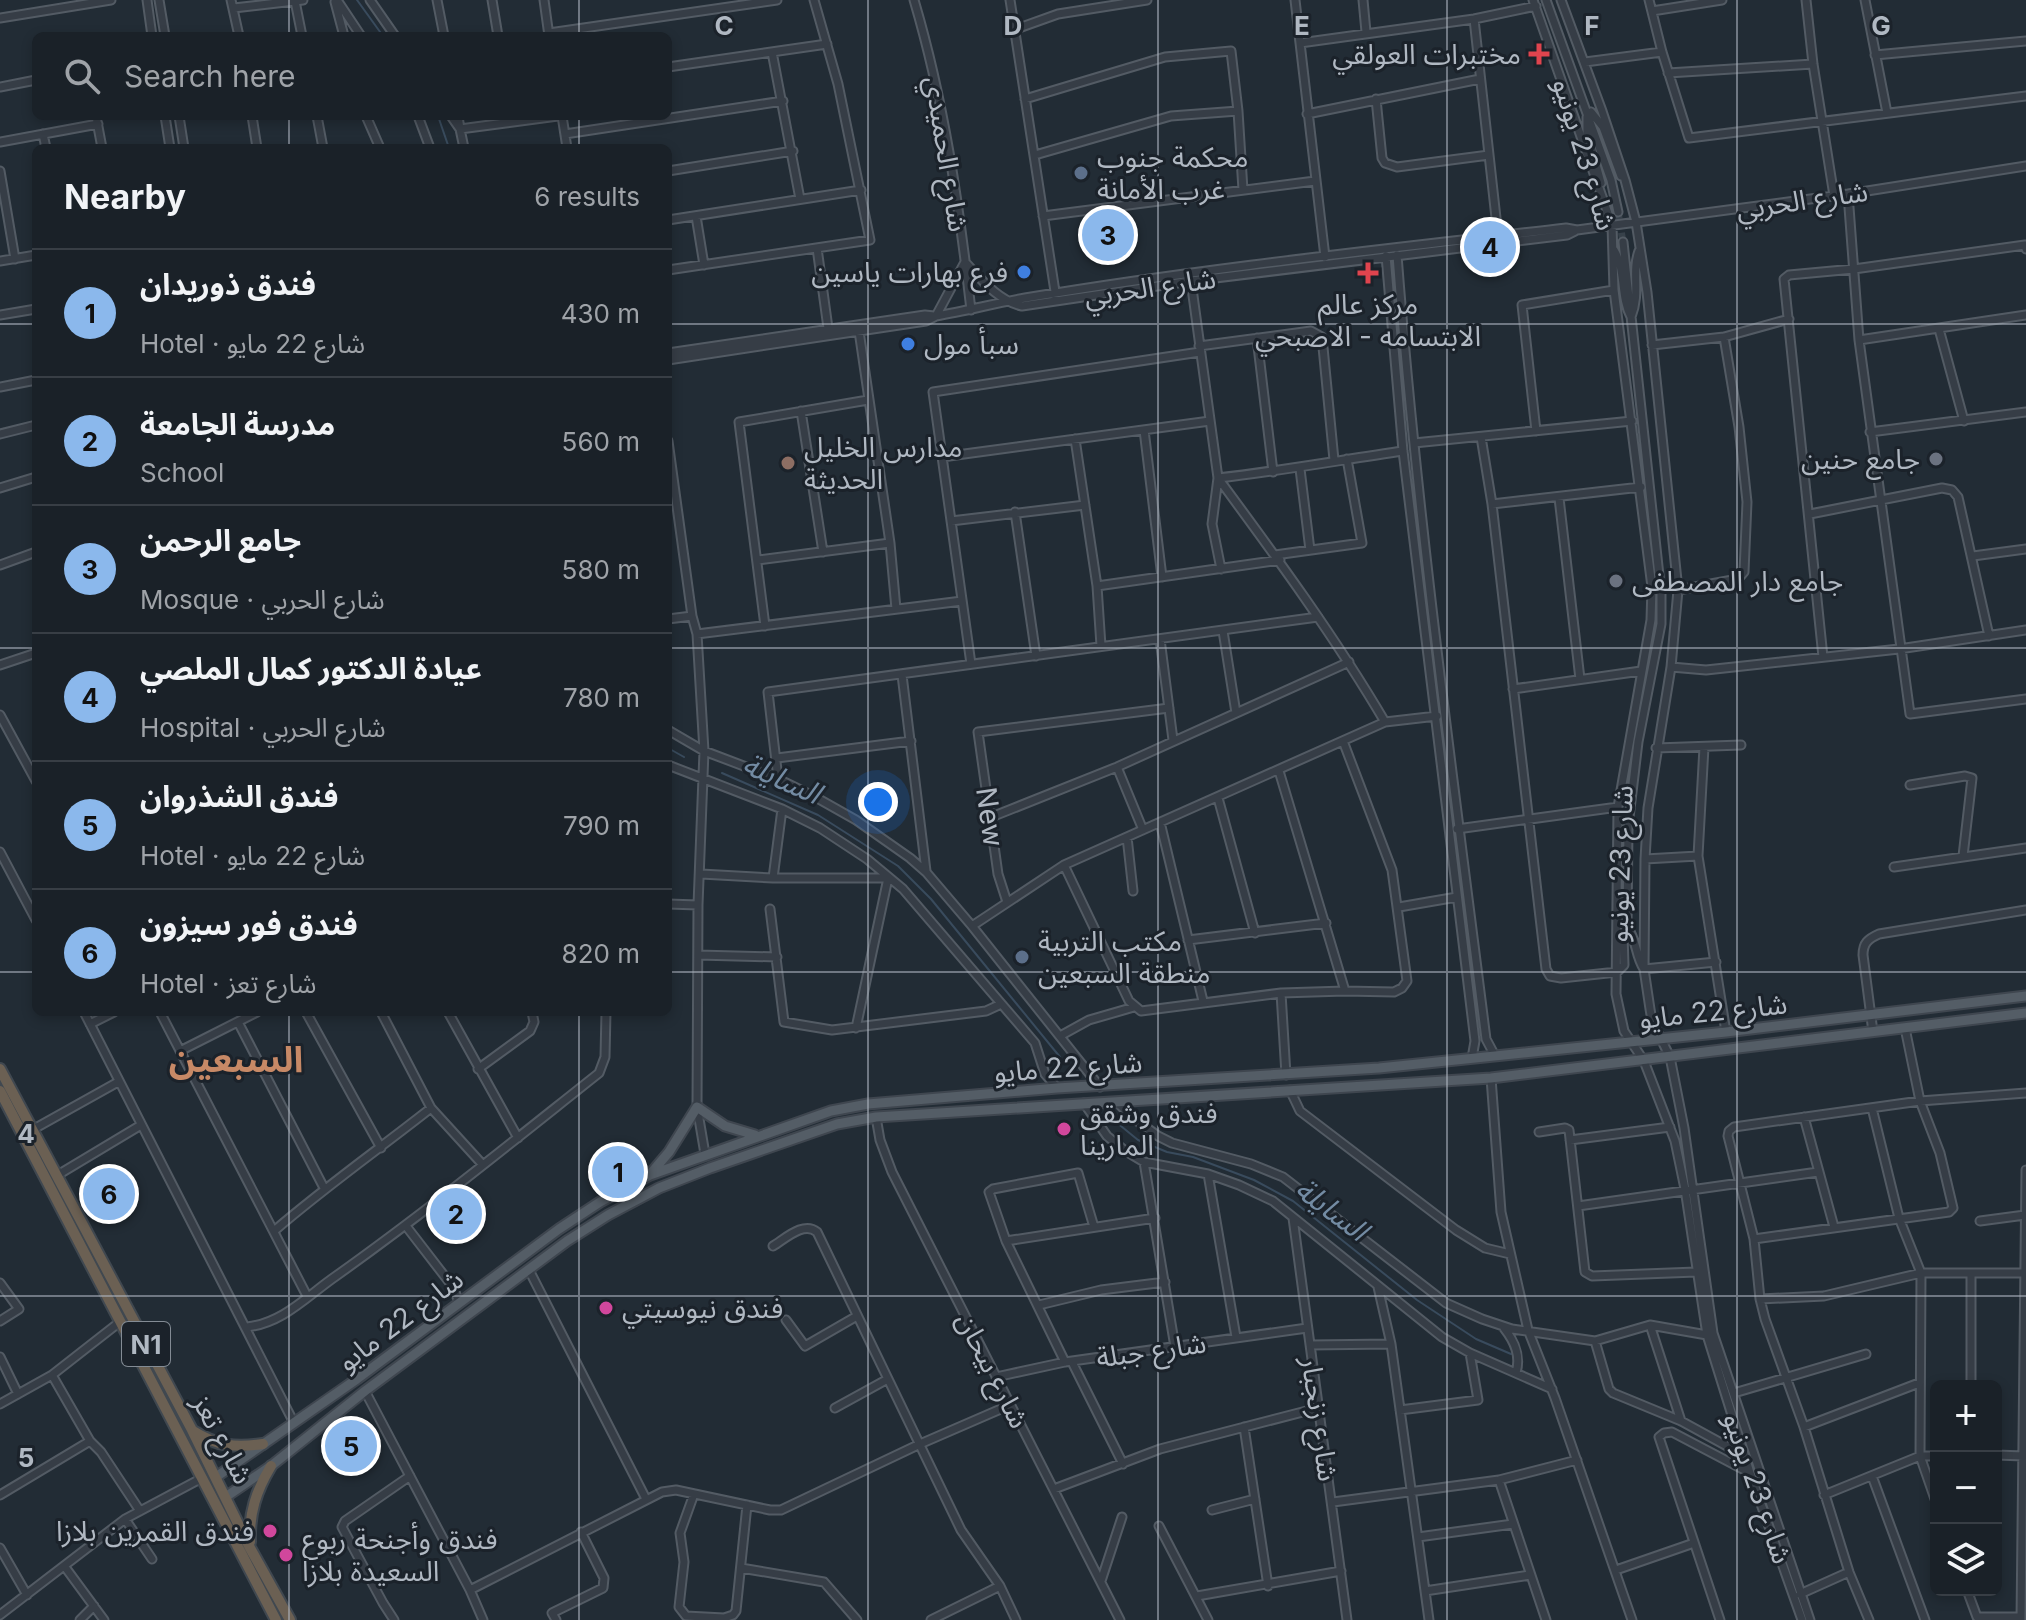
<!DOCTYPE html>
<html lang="en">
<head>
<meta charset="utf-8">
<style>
  body { margin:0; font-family:Inter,"Noto Sans Arabic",sans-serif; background:#272e34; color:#f1f3f6 }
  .controls { position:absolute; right:24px; bottom:24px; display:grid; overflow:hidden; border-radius:12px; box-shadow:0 4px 12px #0003 }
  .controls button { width:72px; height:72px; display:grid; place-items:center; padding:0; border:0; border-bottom:2px solid #383e45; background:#1a2128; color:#f1f3f6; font:40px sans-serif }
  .you { position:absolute; left:878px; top:802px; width:28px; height:28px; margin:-20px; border:6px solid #fff; border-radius:50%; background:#1a73e8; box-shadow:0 0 0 12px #1a73e833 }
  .badge { display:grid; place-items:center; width:52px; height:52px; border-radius:50%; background:#8bb8ec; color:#111; font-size:26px; font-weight:700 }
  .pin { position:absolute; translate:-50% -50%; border:4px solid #fff; box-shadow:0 2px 8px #0006 }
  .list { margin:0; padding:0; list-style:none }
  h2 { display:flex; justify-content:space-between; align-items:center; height:104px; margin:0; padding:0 32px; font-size:34px }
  h2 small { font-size:26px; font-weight:400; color:#9fa3a8 }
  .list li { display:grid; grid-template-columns:52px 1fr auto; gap:24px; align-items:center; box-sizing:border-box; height:128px; padding:0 32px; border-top:2px solid #383e45 }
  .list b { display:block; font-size:30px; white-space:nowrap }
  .list p { margin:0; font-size:26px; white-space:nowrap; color:#9fa3a8 }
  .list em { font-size:26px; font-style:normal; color:#9fa3a8 }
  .icon { flex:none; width:44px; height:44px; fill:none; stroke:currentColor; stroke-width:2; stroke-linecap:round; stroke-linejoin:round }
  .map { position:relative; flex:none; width:2026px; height:1620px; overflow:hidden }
  .search { position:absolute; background:#1a2128; box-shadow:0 4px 12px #0003; left:32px; top:32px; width:640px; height:88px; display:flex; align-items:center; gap:20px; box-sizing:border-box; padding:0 28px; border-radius:12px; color:#9fa3a8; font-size:30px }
  .panel { position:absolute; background:#1a2128; box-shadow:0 4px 12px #0003; left:32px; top:144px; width:640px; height:872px; border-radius:12px }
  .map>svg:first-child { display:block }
</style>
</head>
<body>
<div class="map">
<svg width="2026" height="1620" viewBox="0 0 2026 1620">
  <rect width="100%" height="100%" fill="#222c35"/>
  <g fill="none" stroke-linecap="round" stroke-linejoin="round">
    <path stroke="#394b5d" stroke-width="2" d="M357,0L383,36
      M438,116L449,148
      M668,748L684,757
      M722,773L818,815L898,866L931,899L1060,1057
      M1116,1122L1138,1140L1167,1152L1193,1157L1254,1180L1293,1201L1417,1300L1476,1339L1511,1354"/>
    <path stroke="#37414a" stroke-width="7" stroke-dasharray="7 3.5" stroke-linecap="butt" d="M1618,212L1623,242"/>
    <defs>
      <path id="minor" d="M147,0L152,36
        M159,0L165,36
        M231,0L239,36
        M337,0L361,36
        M370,0L395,36
        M437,0L444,36
        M492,0L498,36
        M544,0L549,36
        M914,0C944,101 959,205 971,310
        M1010,0L1056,298
        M1295,0L1325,257
        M1363,0L1366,32
        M1533,0L1612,225L1614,290L1652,587L1651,620L1618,807L1616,994L1624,1031L1644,1061L1675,1141L1685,1189L1707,1335L1750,1473L1802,1620
        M1546,0L1611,180L1618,212
        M1561,0L1602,111L1625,180L1636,222L1647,292L1678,590L1671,667L1648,808L1645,859L1644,969L1650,1009L1652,1021L1670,1057L1684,1128L1713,1333L1810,1620
        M1649,0L1662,52L1689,138L2026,96
        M1806,0L1813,64L1834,196
        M1865,0L1887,113
        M295,1L302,36
        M335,2L344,36
        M234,8L303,0
        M1652,11L1722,0
        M0,18L111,0
        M1474,19L1498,236
        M1016,29L1058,14L1147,0
        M549,33L777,0
        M1300,43L1474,19L1536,6
        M772,52L800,199
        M1875,55L2026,41
        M1585,62L1662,52
        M668,67L827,44
        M1668,73L1813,64
        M0,87L36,80
        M1025,99L1165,57L1231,51L1238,111L1243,190
        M1376,99L1382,158L1385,163L1397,167L1489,155
        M1591,112L1603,127L1621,176
        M1307,114L1480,79
        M96,116L102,148
        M165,116L170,148
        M179,116L184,148
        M252,116L257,148
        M317,116L323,148
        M366,116L380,148
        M418,116L430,148
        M451,116L460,129L464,148
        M458,116L460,129L558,116
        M562,116L567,148
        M1587,117V132L1601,183
        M43,134L46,148
        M565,134L783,101
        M0,142L98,124
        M1035,155L1171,116L1238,111
        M0,171L15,259
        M668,171L793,151
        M1848,194L1859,340L1910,714L2026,699
        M696,216L704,265
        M1043,216L1315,181
        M668,220L861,190
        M817,248L828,328
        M1614,250C1626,270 1620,296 1631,317C1641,292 1631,273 1639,251
        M1397,255C1417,517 1453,778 1486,1039L1495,1056
        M1386,256L1403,451L1475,1041L1472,1058
        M0,261L36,255
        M668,270L870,240L838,84L814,0
        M1191,281L1218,478L1212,524L1221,569
        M0,315L36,309
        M936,316L965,262C981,279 998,301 1022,306L1191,281L1567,235L1575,231
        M1939,329L1964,421
        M859,331L890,543L896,609
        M1257,338L1273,472
        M1859,340L2026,315
        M1652,345L1724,337L1789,319
        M1199,346L1311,331L1322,337L1334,460
        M668,353L925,315L934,316
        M668,360L926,321L936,316C966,311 996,303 1025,298C1204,268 1386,249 1566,228L1577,230L1848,194L2026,166
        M0,387L36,380
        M801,411L823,552
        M1144,430L1162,577
        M1536,431L1522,305L1614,290
        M1870,432L2026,412
        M0,434L36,425
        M1481,437L1492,504L1546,969L1550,976L1561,978L1617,972L1624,965L1623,935L1627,927L1628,826L1638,742L1661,624V594L1623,242
        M1075,439L1097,586L1101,646
        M668,441L692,616L697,634L704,751L698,905L697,1107L705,1154
        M1414,443L1632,421
        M942,457L1210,421
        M1300,469L1310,550
        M1218,478C1277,558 1335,637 1385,722
        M1218,478C1280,471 1341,460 1403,451
        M0,488L36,477
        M1559,498L1580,679
        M1492,504L1641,487
        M1015,512L1036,656
        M1810,514L1942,488L1952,490L1958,497L1989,636
        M951,521L1085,505
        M1275,555L1362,543L1347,459
        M1973,556L2026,549
        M758,560L890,543
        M0,565L36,552
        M1097,586L1280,560
        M1678,590L1738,579L1744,572L1747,502L1739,427L1724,337
        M668,619L692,616
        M765,626L739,422L868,400
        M1223,631L1236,713
        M697,634L962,601
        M1160,639L1173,740
        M1823,657L1784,279L1789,275L1854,269L2025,245L2026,249
        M971,664L933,392L1200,352
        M0,665L36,653
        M1671,667L1706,670L1899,649L2026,630
        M902,675L926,871
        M1513,689L1641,671
        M0,715L36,781
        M668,730L704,751L778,779L817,798L856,820L910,858L926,872L972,926L1100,1087
        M1704,747L1698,856L1726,1032
        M1656,748L1741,745
        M777,758L911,741
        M668,765L782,809L820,828L867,859L903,889L1035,1043L1045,1074L1057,1088
        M1117,767L1143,830
        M1279,771L1345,991
        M778,779L768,692L1318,617
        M1910,785L1965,776L1972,778L1963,856
        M1218,798L1255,933
        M989,818L1117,767L1349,662
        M1160,822L1203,1001
        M1457,829L1618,807
        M1127,837L1133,891
        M0,852L36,920
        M1645,859L1698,856
        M1064,865L1129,1001L1141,1011L1281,993L1345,991L1394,992L1402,988L1407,981L1392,870L1343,741
        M1894,867L2026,848
        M701,874L773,878H888L856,1028
        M773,878L782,809
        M1007,902L998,874L978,732L1169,708
        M668,904L698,905
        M1399,907L1457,897
        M770,909L784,1022L832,1030L986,1011L999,1005
        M972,926L1064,865L1385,722L1437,716
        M1627,927C1637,939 1635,956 1644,969L1716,962
        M1188,940L1326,923
        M698,955L777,957
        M1281,993L1286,1075
        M84,1012L294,1423
        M160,1012L307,1296
        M306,1012L381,1148
        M381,1012L431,1108L483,1165
        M448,1012L518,1138
        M238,1022L324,1188
        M90,1024L114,1012
        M1873,1032L1863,955C1863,943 1868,939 1879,934L2026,910
        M1060,1036L1089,1020L1134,1007
        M180,1051L257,1012
        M478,1069L530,1031L534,1022L532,1012
        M1491,1078L1501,1212L1528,1330L1555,1398L1632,1620
        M1290,1090L1300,1111L1456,1230L1485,1248L1510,1254
        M1117,1102L1132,1117L1158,1136L1172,1143L1251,1164L1283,1177L1446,1303L1482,1319L1512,1329L1595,1341L1650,1325L1707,1335L1711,1334
        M1084,1103L1107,1136L1124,1150L1144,1162L1208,1174L1239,1185L1273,1201L1442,1337L1470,1353L1552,1389
        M1872,1108L1899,1218L1921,1273L1920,1456L1936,1502
        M876,1117L880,1140L892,1172L1120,1620
        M1804,1117L1834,1227
        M32,1130L118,1082
        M1539,1132L1565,1128L1569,1130L1585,1272L1592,1276L1696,1272
        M1570,1140L1670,1127
        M1144,1162L1175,1347
        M1208,1174L1236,1337
        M56,1176L141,1125
        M1578,1206L1818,1172
        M1293,1218L1347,1620
        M1980,1221L2025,1215
        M406,1226L453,1287L459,1302
        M274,1231C325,1187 379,1149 431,1108
        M1754,1239L1949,1212L1953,1208L1940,1153L1920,1101L1905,1028
        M1006,1241L1155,1218
        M773,1246C786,1238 804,1221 817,1232L961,1530L1000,1586L1016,1620
        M529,1270L646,1499
        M0,1283L19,1309L0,1321
        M1378,1287L1391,1344L1429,1620
        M1760,1299L1824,1296L1921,1273H2025
        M1039,1305L1101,1290L1165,1282
        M786,1320L805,1346L857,1316
        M1650,1325L1681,1421
        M247,1327C283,1323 307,1296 336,1276C426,1212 512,1142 599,1073L605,1057L606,1012
        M1504,1328C1515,1342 1521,1356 1516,1373
        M1595,1341L1609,1389L1613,1393L1681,1421L1745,1456
        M1310,1345L1391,1344
        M0,1357L18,1394
        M1065,1362L1006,1241L989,1192L993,1189L1078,1173L1094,1227
        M1072,1362L1123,1464
        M52,1375L90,1441L101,1452L140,1511
        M996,1377L1065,1362L1307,1328
        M1971,1386V1273
        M365,1391L470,1590L483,1620
        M1734,1393L1866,1354
        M0,1404L52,1375L121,1321
        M835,1408L886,1380
        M1400,1410L1478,1400L1470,1353
        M1244,1427L1268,1586
        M1804,1427L1919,1383
        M1996,1455L2024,1456
        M1872,1476L1925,1620
        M1499,1480L1546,1620
        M1054,1489L1160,1449L1318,1408
        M694,1494L680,1533L684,1562L679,1607L686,1616L724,1618L733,1615L736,1611L747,1505
        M0,1495L90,1441
        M1824,1495L1920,1456H1936
        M1333,1502L1499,1480L1577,1460
        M1212,1510L1255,1499
        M125,1519L152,1559
        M1159,1526L1208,1620
        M1418,1537L1513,1524
        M0,1548L27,1595
        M65,1567L104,1620
        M741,1568L824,1582L857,1620
        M1616,1570L1694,1543
        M1101,1581L1122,1517
        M470,1590L662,1492L676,1490L770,1510H781L920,1444L1010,1405
        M1967,1590L1977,1617H2021
        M1425,1591L1530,1575
        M1800,1594L1849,1572
        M1197,1596L1341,1571
        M0,1615L125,1519L202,1478
        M80,1620L94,1606
        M394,1620L383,1603L342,1527L345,1521L410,1476
        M556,1620L552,1613L603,1588L604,1578L581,1532
        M931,1620L1000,1586
        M1720,1620L1659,1437L1664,1433L1672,1432L1750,1473
        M1869,1620L1849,1572L1804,1427L1765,1319L1760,1299L1754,1239L1728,1136L1729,1131L1734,1127L1920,1101L2026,1093
        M2021,1620L2026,1170"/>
      <path id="major" d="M652,1172L669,1152L697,1107L725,1126L755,1135
        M216,1477L357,1379L559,1229L600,1202L650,1175L831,1111L868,1104L1057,1088L1379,1068L1726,1032L2026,996
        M227,1496L271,1466L365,1391L567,1241L608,1215L659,1188L710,1168L837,1124L876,1117L1491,1078L2026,1013"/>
      <path id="highway" d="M0,1069L192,1430L250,1548L290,1620
        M0,1091L276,1620
        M193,1431C217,1446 235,1448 263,1444
        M250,1542C249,1513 256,1491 271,1466"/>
    </defs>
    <use href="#minor" stroke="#535b64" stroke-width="11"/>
    <use href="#major" stroke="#3f464f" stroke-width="13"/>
    <use href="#highway" stroke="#404850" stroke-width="14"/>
    <use href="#minor" stroke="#363d46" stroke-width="7"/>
    <use href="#major" stroke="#545d66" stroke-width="9"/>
    <use href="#highway" stroke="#6b6053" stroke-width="10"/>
  </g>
  <path fill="none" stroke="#b0b8c2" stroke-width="2" stroke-opacity="0.55" d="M289,0V36M579,0V36M868,0V1620M1158,0V1620M1447,0V1620M1737,0V1620M289,116V148M579,116V148M0,324H36M668,324H2026M0,648H36M668,648H2026M0,972H36M668,972H2026M289,1012V1620M579,1012V1620M0,1296H2026"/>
  <g fill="#e0444e" stroke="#1b222a" stroke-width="3">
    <path d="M1535 42h8v8h8v8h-8v8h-8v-8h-8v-8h8z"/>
    <path d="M1364 261h8v8h8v8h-8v8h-8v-8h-8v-8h8z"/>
  </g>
  <g fill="#5c6f8a" stroke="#1b222a" stroke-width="3">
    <circle cx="1081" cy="173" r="8"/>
    <circle cx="1022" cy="957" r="8"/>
  </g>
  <g fill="#3f7fe0" stroke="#1b222a" stroke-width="3">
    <circle cx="1024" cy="272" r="8"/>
    <circle cx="908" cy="344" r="8"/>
  </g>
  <g fill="#6b7280" stroke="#1b222a" stroke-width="3">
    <circle cx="1936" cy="459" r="8"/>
    <circle cx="1616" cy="581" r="8"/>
  </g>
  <circle fill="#8d6e63" stroke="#1b222a" stroke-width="3" cx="788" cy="463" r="8"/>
  <g fill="#d1479c" stroke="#1b222a" stroke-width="3">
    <circle cx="1064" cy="1129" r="8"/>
    <circle cx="606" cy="1308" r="8"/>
    <circle cx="270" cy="1531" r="8"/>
    <circle cx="286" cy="1555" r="8"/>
  </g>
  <g text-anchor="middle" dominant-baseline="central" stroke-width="6" stroke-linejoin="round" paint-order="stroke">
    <rect fill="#1b222a" stroke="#838b94" stroke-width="2" x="122" y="1322" width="48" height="44" rx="6"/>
    <g font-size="26" font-weight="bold" fill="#b0b8c2">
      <text x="146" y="1344">N1</text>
    </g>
    <g font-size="28" fill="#b0b8c2" stroke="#1b222a" text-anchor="start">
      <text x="1521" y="54" text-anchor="end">مختبرات العولقي</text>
      <text x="1097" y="157">محكمة جنوب<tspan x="1097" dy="32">غرب الأمانة</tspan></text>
      <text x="1008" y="272" text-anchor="end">فرع بهارات ياسين</text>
      <text x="1368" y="304" text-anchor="middle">مركز عالم<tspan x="1368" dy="32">الابتسامه - الاصبحي</tspan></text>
      <text x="924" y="344">سبأ مول</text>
      <text x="804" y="447">مدارس الخليل<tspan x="804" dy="32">الحديثة</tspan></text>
      <text x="1920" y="459" text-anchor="end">جامع حنين</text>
      <text x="1632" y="581">جامع دار المصطفى</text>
      <text x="1038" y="941">مكتب التربية<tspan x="1038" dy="32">منطقة السبعين</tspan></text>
      <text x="1080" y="1113">فندق وشقق<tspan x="1080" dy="32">المارينا</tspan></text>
      <text x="622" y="1308">فندق نيوسيتي</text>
      <text x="254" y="1531" text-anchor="end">فندق القمرين بلازا</text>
      <text x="302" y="1539">فندق وأجنحة ربوع<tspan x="302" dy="32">السعيدة بلازا</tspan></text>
    </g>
    <g font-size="28" fill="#b0b8c2" stroke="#1b222a">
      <text transform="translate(947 154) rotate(81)">شارع الحميدي</text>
      <text transform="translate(1585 154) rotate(73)">شارع 23 يونيو</text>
      <text transform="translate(1802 200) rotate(-8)">شارع الحربي</text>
      <text transform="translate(1150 287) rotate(-8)">شارع الحربي</text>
      <text transform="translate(990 817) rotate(82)">New</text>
      <text transform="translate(1620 864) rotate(-88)">شارع 23 يونيو</text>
      <text transform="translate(1713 1011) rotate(-6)">شارع 22 مايو</text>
      <text transform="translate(1068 1067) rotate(-4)">شارع 22 مايو</text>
      <text transform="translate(400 1320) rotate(-37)">شارع 22 مايو</text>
      <text transform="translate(1151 1350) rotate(-8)">شارع جبلة</text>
      <text transform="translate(993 1370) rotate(63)">شارع بيحان</text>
      <text transform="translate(1320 1419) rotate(82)">شارع زنجبار</text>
      <text transform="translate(223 1439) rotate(62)">شارع تعز</text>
      <text transform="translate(1758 1488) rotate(71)">شارع 23 يونيو</text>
    </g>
    <g font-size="30" font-style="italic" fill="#738ba3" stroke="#1b222a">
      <text transform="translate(782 778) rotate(24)">السايلة</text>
      <text transform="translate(1332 1209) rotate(37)">السايلة</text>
    </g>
    <g font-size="36" font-weight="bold" fill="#c78966" stroke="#1b222a">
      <text x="236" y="1059">السبعين</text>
    </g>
  </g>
  <g font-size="26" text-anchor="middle" font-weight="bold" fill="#b0b8c2" stroke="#1b222a" stroke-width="6" stroke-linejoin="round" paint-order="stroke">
    <text x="724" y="35">C</text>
    <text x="1013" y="35">D</text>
    <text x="1302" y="35">E</text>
    <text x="1592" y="35">F</text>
    <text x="1881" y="35">G</text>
    <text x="26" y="1143">4</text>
    <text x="26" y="1467">5</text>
  </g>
</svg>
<div class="controls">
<button>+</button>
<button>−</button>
<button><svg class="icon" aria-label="layers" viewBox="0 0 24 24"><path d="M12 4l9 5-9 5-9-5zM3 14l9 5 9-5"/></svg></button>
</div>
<div class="you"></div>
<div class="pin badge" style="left:618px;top:1172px">1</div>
<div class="pin badge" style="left:456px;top:1214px">2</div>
<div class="pin badge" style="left:1108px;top:235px">3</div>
<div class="pin badge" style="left:1490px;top:247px">4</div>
<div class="pin badge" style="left:351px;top:1446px">5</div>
<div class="pin badge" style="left:109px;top:1194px">6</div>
<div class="search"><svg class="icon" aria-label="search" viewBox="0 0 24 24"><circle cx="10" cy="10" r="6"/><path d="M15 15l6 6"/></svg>Search here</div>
<section class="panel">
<h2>Nearby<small>6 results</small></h2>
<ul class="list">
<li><span class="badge">1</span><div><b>فندق ذوريدان</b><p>Hotel · شارع 22 مايو</p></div><em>430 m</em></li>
<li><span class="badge">2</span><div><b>مدرسة الجامعة</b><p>School</p></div><em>560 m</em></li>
<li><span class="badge">3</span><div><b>جامع الرحمن</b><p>Mosque · شارع الحربي</p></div><em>580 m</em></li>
<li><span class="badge">4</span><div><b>عيادة الدكتور كمال الملصي</b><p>Hospital · شارع الحربي</p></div><em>780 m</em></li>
<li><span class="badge">5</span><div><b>فندق الشذروان</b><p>Hotel · شارع 22 مايو</p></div><em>790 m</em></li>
<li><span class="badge">6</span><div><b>فندق فور سيزون</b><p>Hotel · شارع تعز</p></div><em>820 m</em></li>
</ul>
</section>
</div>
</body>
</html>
